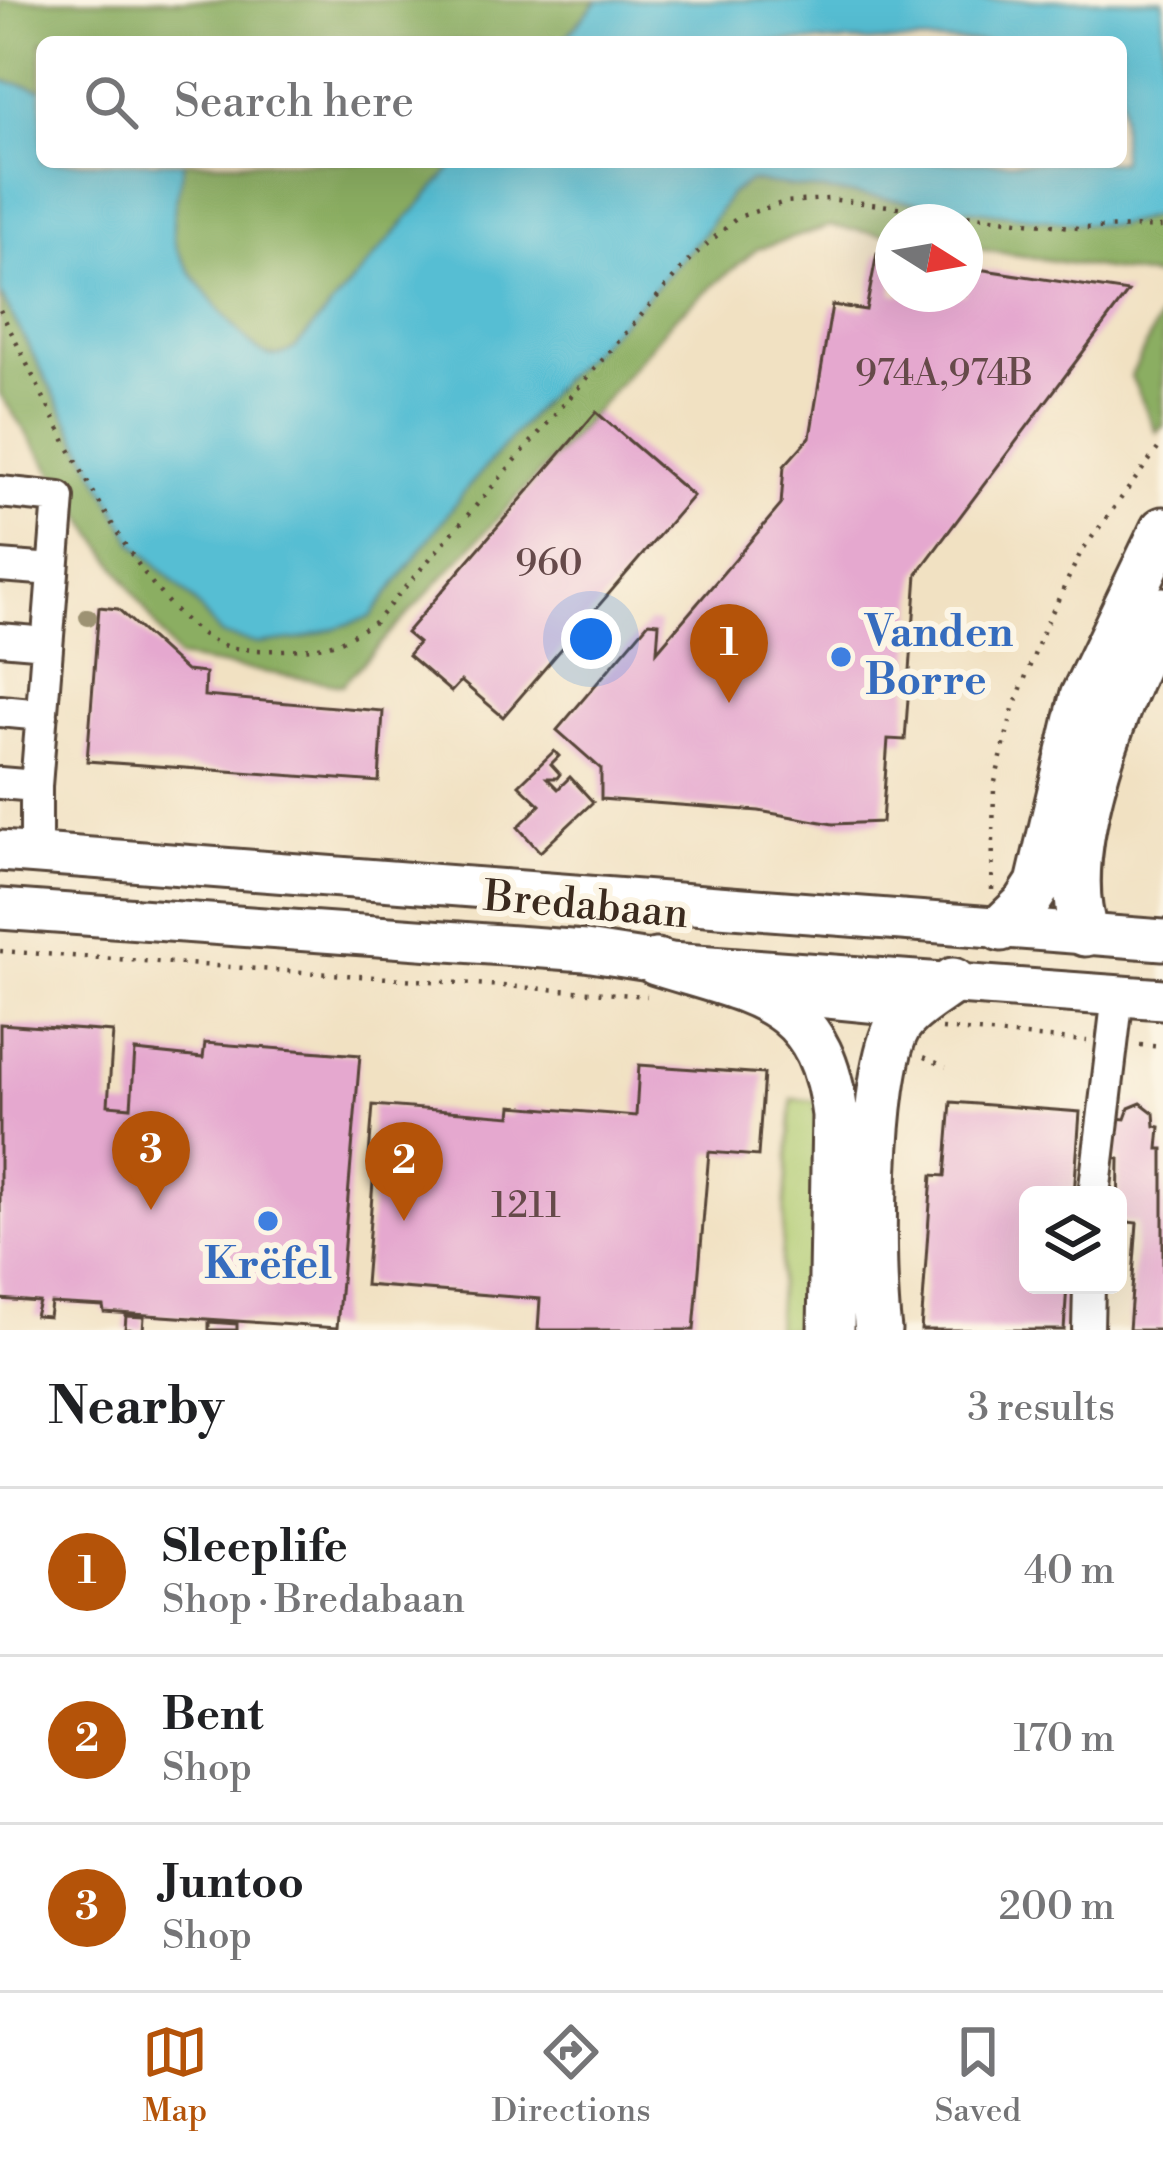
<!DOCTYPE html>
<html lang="en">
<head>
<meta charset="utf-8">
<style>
  body { margin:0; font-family:"Libre Bodoni",serif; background:#f2f2f2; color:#202124 }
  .controls { position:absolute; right:36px; bottom:36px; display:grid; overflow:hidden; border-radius:18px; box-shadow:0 12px 48px #0002 }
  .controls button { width:108px; height:108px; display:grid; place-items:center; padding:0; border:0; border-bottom:3px solid #e0e0e0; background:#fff; color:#202124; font:60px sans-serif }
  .compass { position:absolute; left:875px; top:204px; width:108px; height:108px; border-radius:50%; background:#fff; box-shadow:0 12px 48px #0002; rotate:101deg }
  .you { position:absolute; left:591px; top:639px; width:42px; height:42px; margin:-30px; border:9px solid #fff; border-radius:50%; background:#1a73e8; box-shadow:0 0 0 18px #1a73e833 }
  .badge { display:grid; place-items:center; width:78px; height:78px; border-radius:50%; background:#b45309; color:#fff; font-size:39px; font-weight:700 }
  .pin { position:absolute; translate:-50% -99px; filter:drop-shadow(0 3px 6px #0008) }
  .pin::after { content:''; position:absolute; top:63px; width:42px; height:36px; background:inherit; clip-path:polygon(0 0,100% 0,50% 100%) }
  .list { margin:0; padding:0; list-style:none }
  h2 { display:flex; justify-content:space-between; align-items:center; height:156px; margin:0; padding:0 48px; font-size:51px }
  h2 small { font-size:39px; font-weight:400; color:#757577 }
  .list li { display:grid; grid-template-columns:78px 1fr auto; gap:36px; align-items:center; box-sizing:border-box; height:168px; padding:0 48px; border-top:3px solid #e0e0e0 }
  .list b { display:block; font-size:45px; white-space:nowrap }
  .list p { margin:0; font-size:39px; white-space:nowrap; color:#757577 }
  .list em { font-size:39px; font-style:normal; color:#757577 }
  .icon { flex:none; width:66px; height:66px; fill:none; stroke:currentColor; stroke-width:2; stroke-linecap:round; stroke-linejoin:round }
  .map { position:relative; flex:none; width:1163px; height:1330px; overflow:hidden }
  .search { position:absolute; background:#fff; box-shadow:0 12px 48px #0002; left:36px; right:36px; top:36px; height:132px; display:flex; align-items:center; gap:30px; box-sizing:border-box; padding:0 42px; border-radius:18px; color:#757577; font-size:45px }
  .sheet { height:660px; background:#fff }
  nav { display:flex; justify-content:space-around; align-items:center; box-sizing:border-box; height:168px; border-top:3px solid #e0e0e0; background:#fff; font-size:33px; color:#757577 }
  nav a { display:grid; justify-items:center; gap:6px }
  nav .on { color:#b45309 }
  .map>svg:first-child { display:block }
</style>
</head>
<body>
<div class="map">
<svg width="1163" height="1330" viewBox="0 0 1163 1330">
  <rect width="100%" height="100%" fill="#fcf5e5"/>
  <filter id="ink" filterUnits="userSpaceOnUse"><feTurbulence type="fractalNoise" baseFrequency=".00833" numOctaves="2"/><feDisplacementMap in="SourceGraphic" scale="24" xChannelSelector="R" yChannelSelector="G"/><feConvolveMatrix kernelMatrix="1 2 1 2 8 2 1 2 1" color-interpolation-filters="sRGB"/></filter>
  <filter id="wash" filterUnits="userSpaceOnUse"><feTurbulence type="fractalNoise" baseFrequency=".004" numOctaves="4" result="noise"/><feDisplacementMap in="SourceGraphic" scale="48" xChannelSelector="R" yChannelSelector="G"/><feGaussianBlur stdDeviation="2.7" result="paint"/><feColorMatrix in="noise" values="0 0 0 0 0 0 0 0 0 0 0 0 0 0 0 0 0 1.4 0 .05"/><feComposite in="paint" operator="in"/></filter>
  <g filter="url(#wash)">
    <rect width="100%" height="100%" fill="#f1e1c2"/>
    <path fill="#afca70" stroke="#757a47" stroke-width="3" d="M792,1099L816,1101L812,1330H776Z"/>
    <path fill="#8bae62" stroke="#636c40" stroke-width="3" d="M0,0H598L562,42H42V89L0,80Z
      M184,162H457L295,348C285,353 279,358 268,355C248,350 184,268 176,247C167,222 180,187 184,162Z
      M750,181L1116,226L1163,214V278L965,247V222H893V236L830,226L757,249L675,317L574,436L342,685L178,658L0,394V293L133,542L192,599L221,634L301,639L371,616L464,492L560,382L646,297L704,233L730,194Z
      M1163,310V426L1156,432L1131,376Z"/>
    <path fill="#56bed3" stroke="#487478" stroke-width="3" d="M598,0H1163V214L1115,226L1074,223L750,181L730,194L704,233L646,297L559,382L464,492L371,617L301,639L258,644L221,635L192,599L133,542L0,293V80L42,89V162H184C180,187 167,222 176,247C184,268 248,350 268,355C279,358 285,353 295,348L457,162H1121V42H562Z"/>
    <g id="blocks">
      <path fill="#e5a8cf" d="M877,253L893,256V294H965V267L1128,292L917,574L905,740L888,739L882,822L833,824L759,811L601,799V769L557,730L649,622L659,623L657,651L781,505L784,466L810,437L832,305L866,310Z
        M596,412L693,496L503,717L461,681L451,692L408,655L418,643L406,633Z
        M99,607L118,609L186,671L205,673L204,696L383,711L379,782L87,761Z
        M554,751L559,756L551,764L560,774L557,778H547L558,789L570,777L593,802L540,852L518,827L540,805L519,785Z
        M0,1024L113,1032L108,1105L131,1107L135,1051L203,1058L205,1043L360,1055L337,1328L104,1312L103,1306L51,1303L49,1317L35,1316L39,1302L0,1299Z
        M639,1065L764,1074L758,1156L709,1152L694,1330H538L540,1299L365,1285L375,1156H369L373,1105L511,1116L512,1106L636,1116Z
        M951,1102L1080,1112L1074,1195H1028V1285H1067L1064,1330H921L932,1175L945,1176Z
        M1141,1103L1154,1113L1155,1126L1160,1127L1158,1149H1163V1330H1129L1137,1223L1118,1221L1119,1159L1111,1158L1115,1118L1125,1119L1129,1108Z
        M126,1316L144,1317L143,1330L125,1329Z
        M209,1322L237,1324V1330H209Z"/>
    </g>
  </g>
  <g filter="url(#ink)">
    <use href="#blocks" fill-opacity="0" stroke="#564537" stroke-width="3"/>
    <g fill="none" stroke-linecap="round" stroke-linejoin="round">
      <defs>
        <path id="minor" d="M0,492L59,498L36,786V853
          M0,566L53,570
          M0,639L47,643
          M0,711L42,715
          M0,783L36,786
          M771,997L915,1011
          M1094,1195L1118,995
          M1088,1330L1089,1285"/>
        <path id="major" d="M0,851L1163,940
          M0,909L585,951L656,962L1163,999"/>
        <path id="highway" d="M1001,928L1026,904L1039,884L1083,697L1163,530
          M1085,933C1055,848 1121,687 1163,610
          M656,962C754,993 821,996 835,1115L831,1330
          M878,1330C870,1269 870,1078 897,1028C907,1009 936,994 953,981"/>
      </defs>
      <use href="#minor" stroke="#564537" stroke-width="36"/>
      <use href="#major" stroke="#564537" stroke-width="45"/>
      <use href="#highway" stroke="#564537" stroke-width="51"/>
      <path stroke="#564537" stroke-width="4.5" stroke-dasharray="3 9" stroke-linecap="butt" d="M0,310C42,390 142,622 226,646C248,653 313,651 335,643C349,638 362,629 375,622L690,259L738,217L785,202L828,199L1078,228L1163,227
        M992,890L994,786L1013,709L1045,627L1081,552L1163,442
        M0,951L647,996
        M942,1029L1087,1041
        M1140,1045L1163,1047
        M924,1057L946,1067"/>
      <use href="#minor" stroke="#fff" stroke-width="30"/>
      <use href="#major" stroke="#fff" stroke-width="39"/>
      <use href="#highway" stroke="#fff" stroke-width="45"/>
    </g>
    <circle fill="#9d9273" cx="88" cy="617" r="9"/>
  </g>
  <g fill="#3f7fe0" stroke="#fcf5e5" stroke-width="4.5">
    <circle cx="841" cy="657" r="12"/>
    <circle cx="268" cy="1221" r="12"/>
  </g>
  <g text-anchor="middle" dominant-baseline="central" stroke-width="12" stroke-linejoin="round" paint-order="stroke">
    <g font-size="36" fill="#664a4a">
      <text x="944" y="374">974A,974B</text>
      <text x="549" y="564">960</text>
      <text x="526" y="1206">1211</text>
    </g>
    <g font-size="42" font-weight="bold" fill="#366cbe" stroke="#fcf5e5" text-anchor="start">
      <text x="865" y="633">Vanden<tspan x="865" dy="48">Borre</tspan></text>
      <text x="268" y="1265" text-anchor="middle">Krëfel</text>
    </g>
    <g font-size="42" fill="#3b2a1e" stroke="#fcf5e5">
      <text transform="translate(586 906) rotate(5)">Bredabaan</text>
    </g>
  </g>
</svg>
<div class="controls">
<button><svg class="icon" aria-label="layers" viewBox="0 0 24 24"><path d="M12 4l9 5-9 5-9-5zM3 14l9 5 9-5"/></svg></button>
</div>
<svg class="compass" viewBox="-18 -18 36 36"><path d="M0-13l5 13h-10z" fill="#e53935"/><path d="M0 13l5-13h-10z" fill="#757577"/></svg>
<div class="you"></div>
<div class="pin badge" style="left:729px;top:703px">1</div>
<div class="pin badge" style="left:404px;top:1221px">2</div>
<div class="pin badge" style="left:151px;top:1210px">3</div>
<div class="search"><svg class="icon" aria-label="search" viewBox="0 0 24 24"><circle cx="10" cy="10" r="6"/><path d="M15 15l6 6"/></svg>Search here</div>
</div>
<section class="sheet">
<h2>Nearby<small>3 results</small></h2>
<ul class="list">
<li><span class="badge">1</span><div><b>Sleeplife</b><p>Shop · Bredabaan</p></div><em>40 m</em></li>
<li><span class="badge">2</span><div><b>Bent</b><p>Shop</p></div><em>170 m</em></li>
<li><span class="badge">3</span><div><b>Juntoo</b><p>Shop</p></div><em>200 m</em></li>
</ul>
</section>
<nav>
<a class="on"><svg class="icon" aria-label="map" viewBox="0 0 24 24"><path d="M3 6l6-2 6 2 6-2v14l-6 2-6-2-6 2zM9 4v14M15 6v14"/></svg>Map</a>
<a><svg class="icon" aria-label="directions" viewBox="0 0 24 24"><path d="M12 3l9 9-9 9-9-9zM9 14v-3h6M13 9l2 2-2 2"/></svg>Directions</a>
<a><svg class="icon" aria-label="saved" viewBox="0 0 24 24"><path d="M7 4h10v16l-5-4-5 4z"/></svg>Saved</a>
</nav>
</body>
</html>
